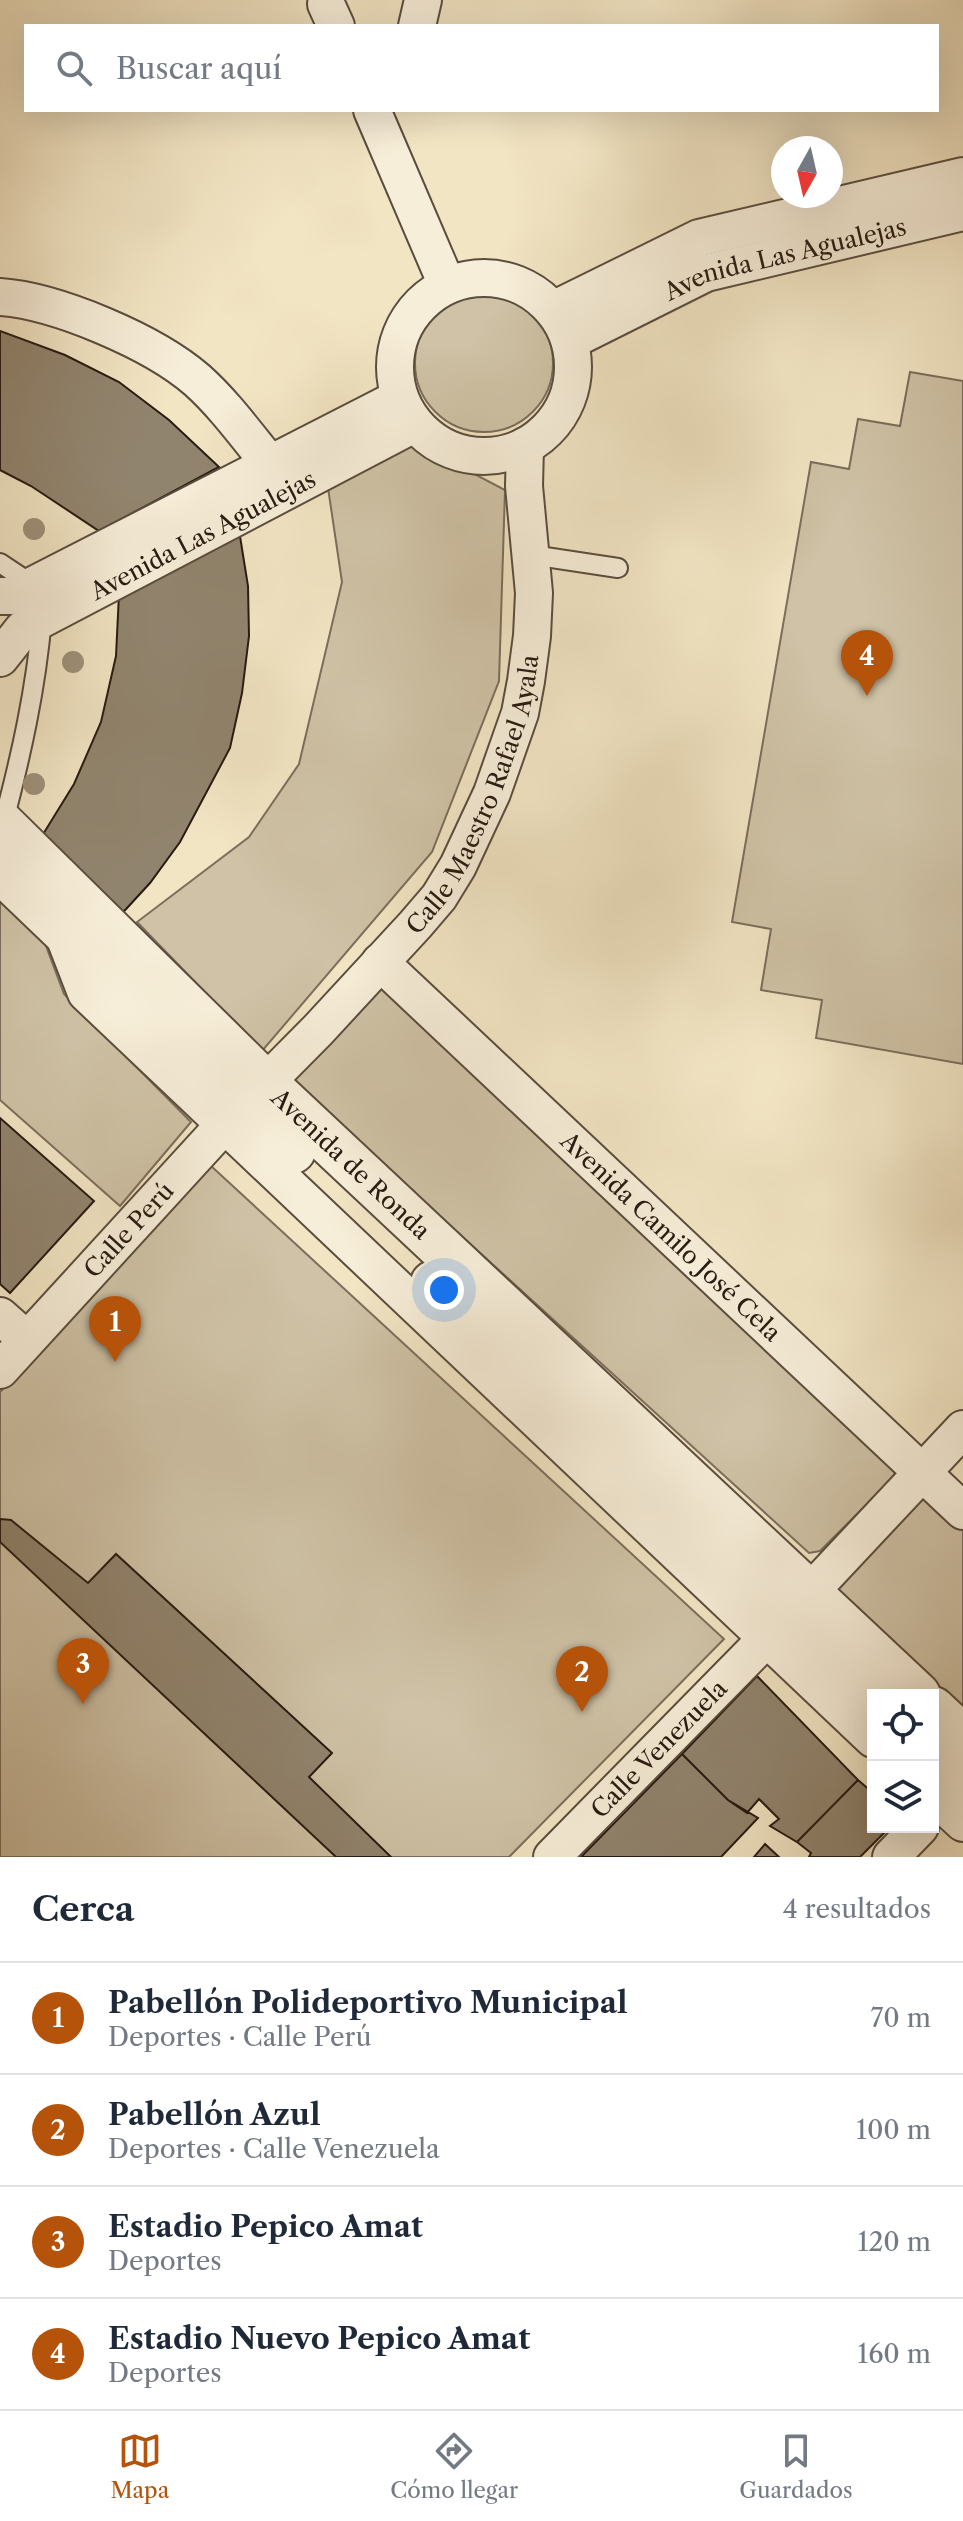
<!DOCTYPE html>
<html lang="es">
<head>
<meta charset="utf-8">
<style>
  body { margin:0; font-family:"Libre Caslon Text",serif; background:#f6f6f7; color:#1f2937 }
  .controls { position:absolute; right:24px; bottom:24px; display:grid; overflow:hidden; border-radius:0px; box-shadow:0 8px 32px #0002 }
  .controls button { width:72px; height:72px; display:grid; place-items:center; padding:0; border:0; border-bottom:2px solid #e0e1e3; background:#fff; color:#1f2937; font:40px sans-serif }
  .compass { position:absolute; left:771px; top:136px; width:72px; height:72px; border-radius:50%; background:#fff; box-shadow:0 8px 32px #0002; rotate:188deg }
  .you { position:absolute; left:444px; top:1290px; width:28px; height:28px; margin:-20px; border:6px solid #fff; border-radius:50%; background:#1a73e8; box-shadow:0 0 0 12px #1a73e833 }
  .badge { display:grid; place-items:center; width:52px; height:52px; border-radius:50%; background:#b45309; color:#fff; font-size:26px; font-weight:700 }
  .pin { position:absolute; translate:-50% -66px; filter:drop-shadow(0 2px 4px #0008) }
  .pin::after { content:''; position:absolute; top:42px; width:28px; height:24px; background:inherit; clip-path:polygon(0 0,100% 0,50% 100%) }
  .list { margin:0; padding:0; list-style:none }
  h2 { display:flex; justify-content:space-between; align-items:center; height:104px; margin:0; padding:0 32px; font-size:34px }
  h2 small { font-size:26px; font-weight:400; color:#747a83 }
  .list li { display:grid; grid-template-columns:52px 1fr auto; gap:24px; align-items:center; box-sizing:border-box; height:112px; padding:0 32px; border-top:2px solid #e0e1e3 }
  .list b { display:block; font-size:30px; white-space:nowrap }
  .list p { margin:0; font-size:26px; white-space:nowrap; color:#747a83 }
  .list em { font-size:26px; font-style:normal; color:#747a83 }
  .icon { flex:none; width:44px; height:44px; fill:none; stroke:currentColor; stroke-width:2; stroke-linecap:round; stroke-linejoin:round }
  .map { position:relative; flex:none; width:963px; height:1857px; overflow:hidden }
  .search { position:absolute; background:#fff; box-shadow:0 8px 32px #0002; left:24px; right:24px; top:24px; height:88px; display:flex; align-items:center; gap:20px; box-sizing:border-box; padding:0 28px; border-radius:0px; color:#747a83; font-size:30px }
  .sheet { height:552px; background:#fff }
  nav { display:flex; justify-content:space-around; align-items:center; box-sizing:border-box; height:112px; border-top:2px solid #e0e1e3; background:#fff; font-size:22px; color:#747a83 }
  nav a { display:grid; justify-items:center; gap:4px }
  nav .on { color:#b45309 }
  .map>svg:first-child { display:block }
</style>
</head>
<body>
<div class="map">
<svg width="963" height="1857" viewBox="0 0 963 1857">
  <rect width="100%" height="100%" fill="#f2e5c4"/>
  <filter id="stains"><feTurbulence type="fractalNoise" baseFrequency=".0025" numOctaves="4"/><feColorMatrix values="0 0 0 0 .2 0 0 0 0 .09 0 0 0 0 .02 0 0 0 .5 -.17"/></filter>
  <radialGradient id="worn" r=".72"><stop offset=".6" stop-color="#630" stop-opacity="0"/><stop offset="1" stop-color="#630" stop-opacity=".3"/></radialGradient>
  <path fill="#cfc2a6" stroke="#7b6e5c" stroke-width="2" d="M415 363a69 69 0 1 1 138 0a69 69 0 1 1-138 0Z
    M910,372L963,381V1064L816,1038L822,1000L761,990L771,929L732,922L811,462L849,469L858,419L900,426Z
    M412,441L505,490L499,681L432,852L262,1051L137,922L249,837L299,764L342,582L327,481Z
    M0,894L40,930L64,994L191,1122L120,1206L0,1100Z
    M376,990H387L896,1466L894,1477L820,1551L809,1553L296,1085L295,1076Z
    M210,1165L724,1639L509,1857H0V1392Z
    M923,1497L963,1527V1709L837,1590L838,1578Z"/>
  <path fill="#91846e" stroke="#271a11" stroke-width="2" d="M0,331L65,355L119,382L169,420L219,467L99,531L31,486L0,470Z
    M239,530L248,586L249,636L242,693L230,748L180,842L150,883L116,920L37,844L74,784L101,722L116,656L119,594Z
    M0,1118L94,1201L10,1293L0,1284Z
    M0,1519L11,1520L88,1583L116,1554L332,1753L309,1777L391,1857H336L0,1542Z
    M757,1676L858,1780L797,1842L770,1826L779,1819L759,1799L747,1813L728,1800L682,1754Z
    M682,1754L728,1800L758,1818L721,1857H581Z
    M858,1780L873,1793V1827H890L860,1857H809L811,1853L797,1842Z
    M765,1844L779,1857H754Z"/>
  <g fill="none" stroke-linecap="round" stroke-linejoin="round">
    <defs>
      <path id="service" d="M532,555L618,568
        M0,563L33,585
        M3,824C21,756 36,689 42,618"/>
      <g id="minor">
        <path d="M326,4L336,26"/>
        <path d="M417,26L423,0"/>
        <path d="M372,110L447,285"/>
        <circle cx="484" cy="367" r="89"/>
        <path d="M0,297C57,301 153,342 197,380C224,404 247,436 270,464"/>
        <path d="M553,310L699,238L963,176"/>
        <path id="s1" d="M570,341L706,273L963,212"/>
        <path d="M0,596H12L399,398"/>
        <path id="s2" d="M0,658L23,629L414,424"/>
        <path d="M62,931L86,993L873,1739"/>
        <path id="s3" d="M380,962L963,1511"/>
        <path d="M0,1316L27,1340"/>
        <path id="s4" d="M0,1370L225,1124L318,1030L415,925L439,897L458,866L492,793L520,713L526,681L532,636L534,593L524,486L525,446"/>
        <path d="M933,1795L963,1823"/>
        <path id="s5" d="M552,1857L766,1639L963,1429"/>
        <path d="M891,1857L920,1827"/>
      </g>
      <g id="tertiary">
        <path id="s6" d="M0,822L265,1083L918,1695"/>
        <path d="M0,870L293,1151"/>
        <path d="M433,1283L873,1699"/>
        <path d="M933,1709L963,1737"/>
        <path d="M933,1755L963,1782"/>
      </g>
    </defs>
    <use href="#service" stroke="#5a4d3e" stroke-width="22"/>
    <use href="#minor" stroke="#5a4d3e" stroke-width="40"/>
    <use href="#tertiary" stroke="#5a4d3e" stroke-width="48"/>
    <use href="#service" stroke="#f7eed9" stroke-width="18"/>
    <use href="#minor" stroke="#f7eed9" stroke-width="36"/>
    <use href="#tertiary" stroke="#f7eed9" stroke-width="44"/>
  </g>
  <g fill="#9e917a">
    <circle cx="34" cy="529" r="11"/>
    <circle cx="73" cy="662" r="11"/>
    <circle cx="34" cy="784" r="11"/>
  </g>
  <g text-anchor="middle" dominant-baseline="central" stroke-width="6" stroke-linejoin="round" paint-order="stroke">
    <g font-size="24" fill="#271a11" stroke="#f7eed9">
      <text stroke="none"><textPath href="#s1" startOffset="232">Avenida Las Agualejas</textPath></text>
      <text stroke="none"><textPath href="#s2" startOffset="240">Avenida Las Agualejas</textPath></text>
      <text stroke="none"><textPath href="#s4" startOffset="754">Calle Maestro Rafael Ayala</textPath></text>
      <text stroke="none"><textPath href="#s6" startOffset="490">Avenida de Ronda</textPath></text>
      <text stroke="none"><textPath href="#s4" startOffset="190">Calle Perú</textPath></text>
      <text stroke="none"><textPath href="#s3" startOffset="400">Avenida Camilo José Cela</textPath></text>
      <text stroke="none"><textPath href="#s5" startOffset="152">Calle Venezuela</textPath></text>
    </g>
  </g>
  <rect width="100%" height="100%" filter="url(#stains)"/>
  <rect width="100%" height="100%" fill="url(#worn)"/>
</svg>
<div class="controls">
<button><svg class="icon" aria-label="locate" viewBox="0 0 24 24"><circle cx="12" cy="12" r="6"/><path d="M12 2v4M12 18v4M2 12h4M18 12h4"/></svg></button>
<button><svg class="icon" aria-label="layers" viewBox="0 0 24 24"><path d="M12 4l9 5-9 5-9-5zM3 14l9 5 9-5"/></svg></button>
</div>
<svg class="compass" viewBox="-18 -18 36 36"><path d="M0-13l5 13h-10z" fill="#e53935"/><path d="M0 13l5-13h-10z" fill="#747a83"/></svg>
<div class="you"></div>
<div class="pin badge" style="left:115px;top:1362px">1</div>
<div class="pin badge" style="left:582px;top:1712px">2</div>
<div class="pin badge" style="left:83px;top:1704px">3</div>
<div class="pin badge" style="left:867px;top:696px">4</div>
<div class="search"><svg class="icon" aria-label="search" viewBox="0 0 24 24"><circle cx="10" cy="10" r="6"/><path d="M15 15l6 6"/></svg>Buscar aquí</div>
</div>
<section class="sheet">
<h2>Cerca<small>4 resultados</small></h2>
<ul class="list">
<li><span class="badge">1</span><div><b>Pabellón Polideportivo Municipal</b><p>Deportes · Calle Perú</p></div><em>70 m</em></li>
<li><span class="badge">2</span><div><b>Pabellón Azul</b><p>Deportes · Calle Venezuela</p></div><em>100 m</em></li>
<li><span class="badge">3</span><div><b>Estadio Pepico Amat</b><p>Deportes</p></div><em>120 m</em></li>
<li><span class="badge">4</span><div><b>Estadio Nuevo Pepico Amat</b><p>Deportes</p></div><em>160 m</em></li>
</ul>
</section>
<nav>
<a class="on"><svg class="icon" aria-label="map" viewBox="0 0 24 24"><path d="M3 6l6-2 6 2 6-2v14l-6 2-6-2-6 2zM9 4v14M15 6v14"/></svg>Mapa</a>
<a><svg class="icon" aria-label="directions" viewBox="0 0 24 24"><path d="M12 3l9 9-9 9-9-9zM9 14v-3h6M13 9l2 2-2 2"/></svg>Cómo llegar</a>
<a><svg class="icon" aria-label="saved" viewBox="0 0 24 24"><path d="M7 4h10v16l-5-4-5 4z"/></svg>Guardados</a>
</nav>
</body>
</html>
